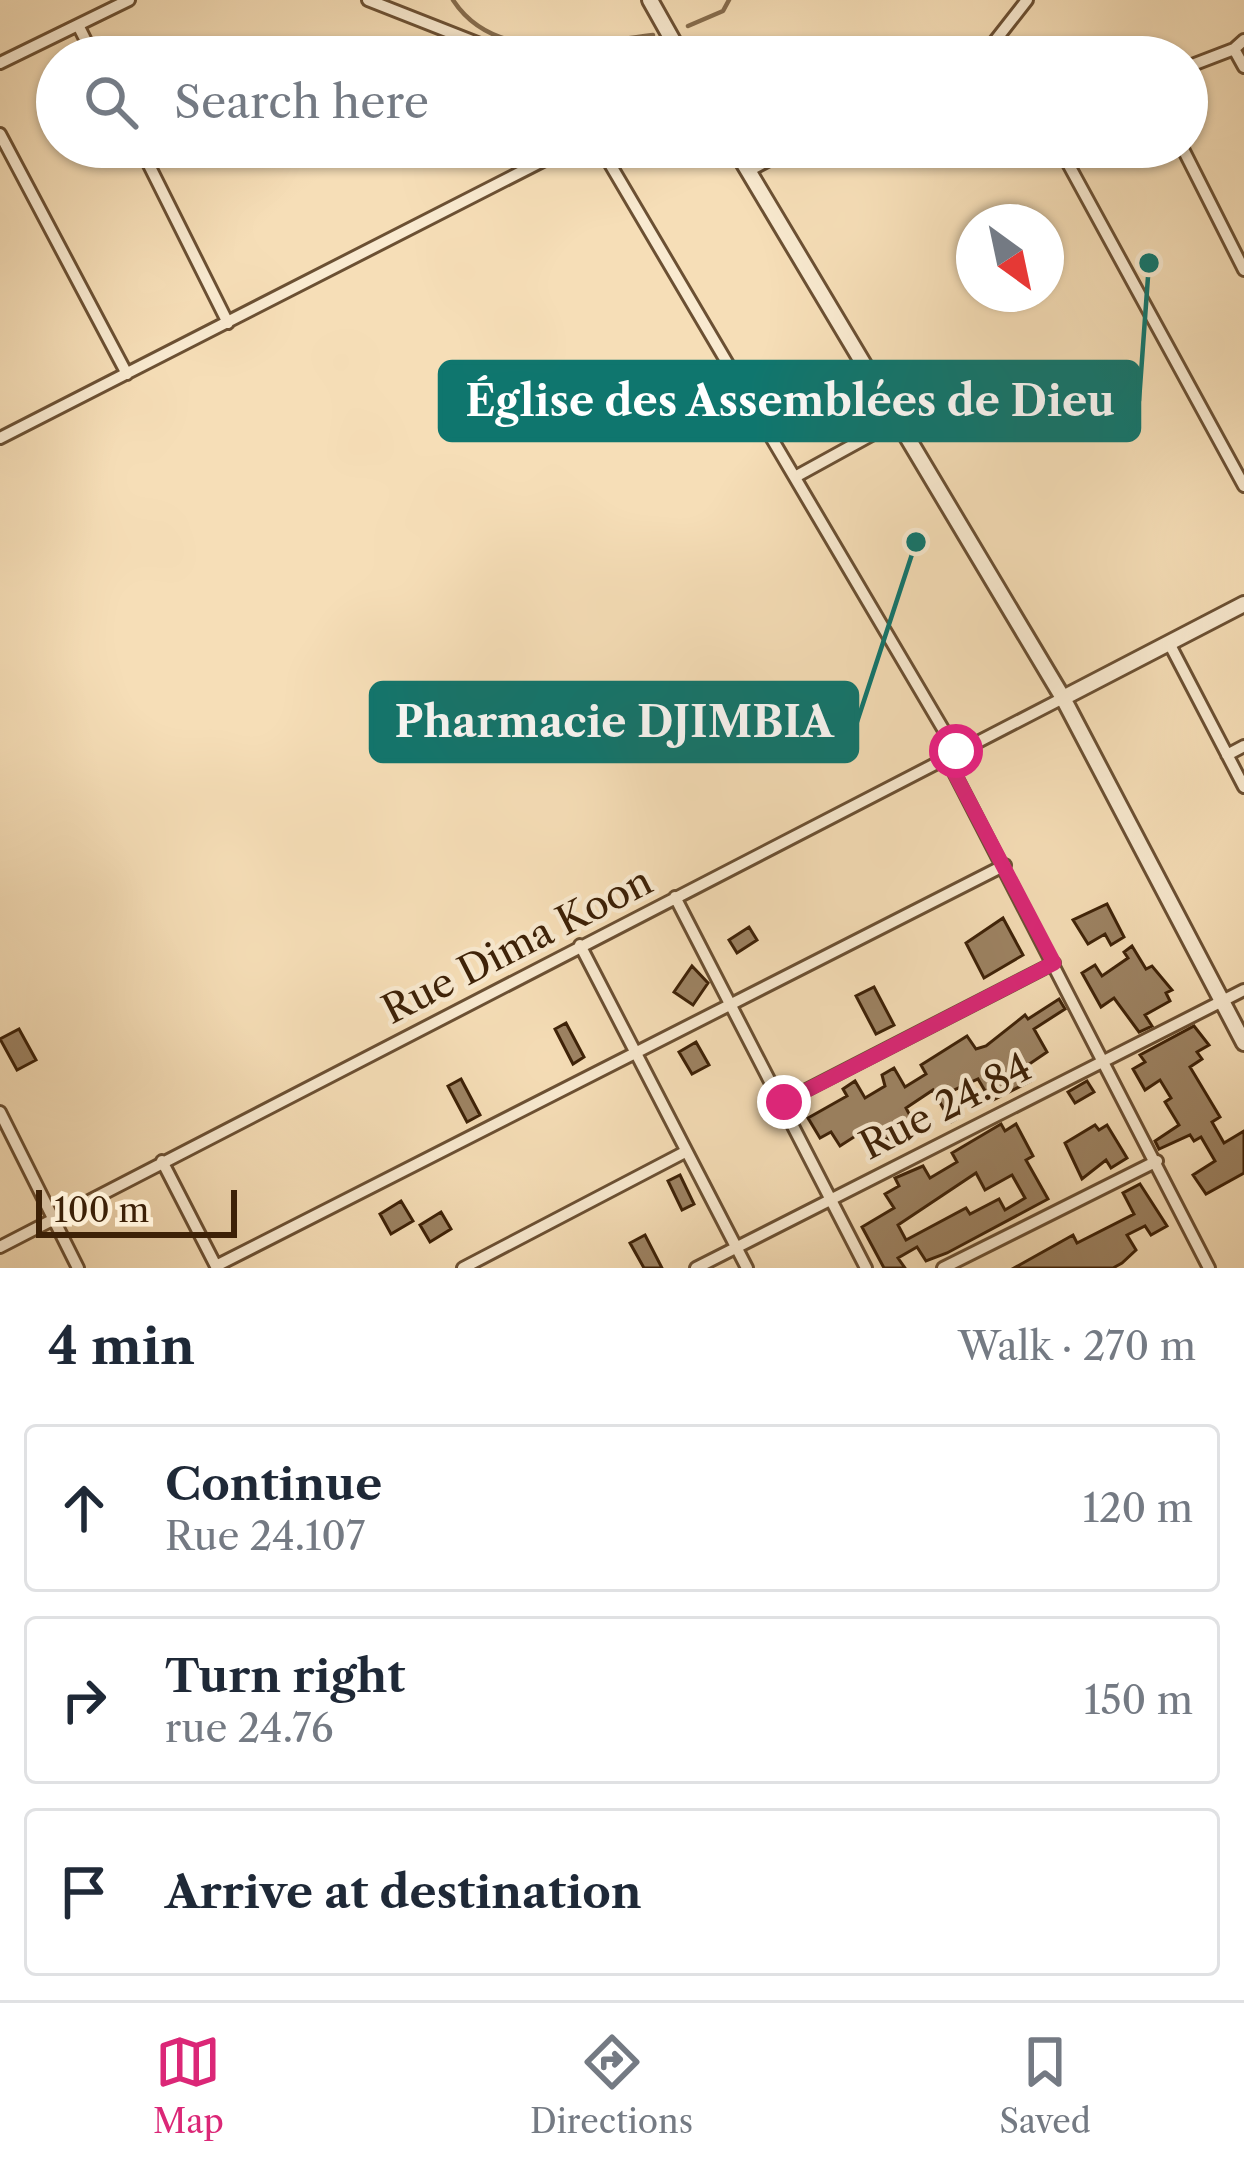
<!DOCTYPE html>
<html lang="en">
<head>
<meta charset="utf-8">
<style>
  body { margin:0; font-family:"Libre Caslon Text",serif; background:#f6f6f7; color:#1f2937 }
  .compass { position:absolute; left:956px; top:204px; width:108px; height:108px; border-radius:50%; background:#fff; box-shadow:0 3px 9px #0004; rotate:147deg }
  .scale { position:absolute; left:36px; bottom:30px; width:201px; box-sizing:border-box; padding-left:12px; border:6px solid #3d2107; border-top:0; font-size:33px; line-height:42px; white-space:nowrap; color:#3d2107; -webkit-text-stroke:9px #f9ead0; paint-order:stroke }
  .stop { position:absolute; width:36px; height:36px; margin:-27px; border:9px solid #db2777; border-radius:50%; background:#fff }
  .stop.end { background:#db2777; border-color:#fff; box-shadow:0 3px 12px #0008 }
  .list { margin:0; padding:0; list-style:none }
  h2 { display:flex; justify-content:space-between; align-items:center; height:156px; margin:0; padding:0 48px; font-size:51px }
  h2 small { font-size:39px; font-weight:400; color:#747a83 }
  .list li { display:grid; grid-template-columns:78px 1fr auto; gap:36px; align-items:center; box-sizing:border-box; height:168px; margin:0 24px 24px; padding:0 24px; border:3px solid #e0e1e3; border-radius:12px }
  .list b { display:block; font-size:45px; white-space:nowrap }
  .list p { margin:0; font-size:39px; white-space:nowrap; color:#747a83 }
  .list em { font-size:39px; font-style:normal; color:#747a83 }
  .icon { flex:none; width:66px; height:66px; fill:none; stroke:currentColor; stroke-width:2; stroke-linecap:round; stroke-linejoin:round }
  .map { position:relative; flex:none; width:1244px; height:1268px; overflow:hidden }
  .search { position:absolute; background:#fff; box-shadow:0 3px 9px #0004; left:36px; right:36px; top:36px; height:132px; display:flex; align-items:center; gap:30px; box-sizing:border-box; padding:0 42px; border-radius:66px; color:#747a83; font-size:45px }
  .sheet { height:732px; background:#fff }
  nav { display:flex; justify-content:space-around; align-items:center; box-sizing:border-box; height:168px; border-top:3px solid #e0e1e3; background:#fff; font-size:33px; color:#747a83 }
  nav a { display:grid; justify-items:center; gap:6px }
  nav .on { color:#db2777 }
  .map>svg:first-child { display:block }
</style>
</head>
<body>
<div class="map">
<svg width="1244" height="1268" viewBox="0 0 1244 1268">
  <rect width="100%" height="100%" fill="#f6deb7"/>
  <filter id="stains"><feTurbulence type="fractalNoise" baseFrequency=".00167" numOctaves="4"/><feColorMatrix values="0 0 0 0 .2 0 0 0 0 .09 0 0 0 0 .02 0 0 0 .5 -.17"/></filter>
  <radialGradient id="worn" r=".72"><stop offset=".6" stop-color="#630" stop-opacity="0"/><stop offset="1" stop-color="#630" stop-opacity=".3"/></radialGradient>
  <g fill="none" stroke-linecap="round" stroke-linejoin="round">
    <path stroke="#866c4d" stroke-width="4.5" d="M453,0C496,66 588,43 653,35
      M688,26L723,11L729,0"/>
  </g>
  <path fill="#9d8363" stroke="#3d2107" stroke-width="3" fill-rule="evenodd" d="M1107,904L1124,937L1111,945L1105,934L1088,944L1073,920Z
    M1003,918L1023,955L984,978L966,943Z
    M749,927L757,940L737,953L729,940Z
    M1132,946L1146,969L1152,966L1172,990L1166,993L1170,1001L1145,1015L1152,1026L1139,1032L1114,998L1101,1007L1082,973L1095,965L1102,976L1128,958L1124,952Z
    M692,966L708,983L693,1005L674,992Z
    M874,987L894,1025L876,1034L856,996Z
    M1059,999L1065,1009L1034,1029L1047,1052L1022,1069L1031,1081L991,1101L978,1079L950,1092L963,1115L951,1122L933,1090L906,1108L916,1127L891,1143L888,1138L881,1142L871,1126L840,1146L831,1132L820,1138L808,1118L847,1096L843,1089L855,1081L865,1098L885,1086L882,1075L894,1068L905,1087L926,1074L921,1065L967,1036L976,1049L986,1046L1025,1015L1028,1019Z
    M566,1023L584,1057L573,1064L555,1029Z
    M1194,1026L1209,1045L1197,1052L1202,1059L1190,1067L1220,1117L1212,1122L1224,1143L1244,1131V1173L1206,1194L1193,1175L1215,1161L1201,1137L1194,1141L1190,1135L1159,1149L1155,1141L1179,1125L1165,1102L1171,1098L1160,1080L1145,1090L1133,1069L1145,1062L1140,1055Z
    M19,1029L36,1060L17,1070L0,1039Z
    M696,1042L709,1065L692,1074L679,1052Z
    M461,1079L480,1115L467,1122L448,1086Z
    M1087,1081L1094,1092L1075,1103L1068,1092Z
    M1001,1124L1005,1131L1016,1124L1033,1156L1026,1160L1048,1199L947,1253L926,1261L917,1247L898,1258L905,1268H884L862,1227L894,1208L885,1194L899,1186L895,1178L923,1166L930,1178L957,1162L952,1153ZM976,1173L985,1190L1012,1175L1025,1198L1005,1210L999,1199L970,1214L966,1208L906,1240L898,1225Z
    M1095,1125L1099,1130L1107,1125L1127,1158L1111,1168L1106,1160L1082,1179L1065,1143Z
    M680,1175L694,1204L682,1210L668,1181Z
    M1140,1184L1167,1226L1151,1235L1145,1226L1127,1235L1136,1250L1122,1263L1113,1268H1014L1073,1235L1077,1243L1134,1214L1123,1193Z
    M401,1201L413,1221L391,1234L380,1214Z
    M441,1212L451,1229L430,1242L420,1225Z
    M645,1235L662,1268H644L630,1243Z"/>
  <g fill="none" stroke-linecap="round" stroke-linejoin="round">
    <defs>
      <path id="minor" d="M368,0L513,57
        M78,25L94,57
        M991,46L1027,0
        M1234,49L1244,67
        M969,57L991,46L1007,57
        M0,63L129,0
        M1187,67L1234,49L1244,40
        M0,134L127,374
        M140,147L228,323
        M600,147L956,751
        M1059,147L1244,486
        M1182,147L1244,270
        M748,171L794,147
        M0,438L570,147
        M795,477L895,422
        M1169,643L1244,787
        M1227,755L1244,746
        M946,757L1209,1268
        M675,897L866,1268
        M580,945L747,1268
        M783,1102L1054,963
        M0,1112L78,1268
        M162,1161L217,1268
        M0,1247L1063,698
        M216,1266L1005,865
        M463,1268L685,1152
        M696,1268L1244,990
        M943,1268L1157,1161"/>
      <path id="tertiary" d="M650,0L682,57
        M734,147L1063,698L1244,1043
        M1063,698L1244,604"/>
    </defs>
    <use href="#minor" stroke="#6b5033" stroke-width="16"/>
    <use href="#tertiary" stroke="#6b5033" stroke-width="20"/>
    <use href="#minor" stroke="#f9ead0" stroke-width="10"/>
    <use href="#tertiary" stroke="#f9ead0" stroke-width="14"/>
  </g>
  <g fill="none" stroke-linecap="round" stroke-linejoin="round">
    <path stroke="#db2777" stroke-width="15" d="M784,1102L1054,963L946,757L956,751"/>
  </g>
  <g text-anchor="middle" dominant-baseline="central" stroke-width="9" stroke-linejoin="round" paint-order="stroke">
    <g font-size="39" fill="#3d2107" stroke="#f9ead0">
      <text transform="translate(517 945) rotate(-27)">Rue Dima Koon</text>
      <text transform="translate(945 1106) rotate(-27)">Rue 24.84</text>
    </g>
  </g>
  <path fill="none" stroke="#0f766e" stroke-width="4.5" d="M1149 263L1139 401M916 542L857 722"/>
  <g fill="#0f766e" stroke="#f9ead0" stroke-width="4.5">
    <circle cx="1149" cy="263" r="12"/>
    <circle cx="916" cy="542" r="12"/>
  </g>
  <g fill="#0f766e" stroke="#0f766e" stroke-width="4.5">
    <rect x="440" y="362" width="699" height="78" rx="12"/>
    <rect x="371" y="683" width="486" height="78" rx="12"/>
  </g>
  <g font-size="42" text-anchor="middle" font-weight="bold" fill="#fff">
    <text x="790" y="416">Église des Assemblées de Dieu</text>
    <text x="614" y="737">Pharmacie DJIMBIA</text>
  </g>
  <rect width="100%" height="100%" filter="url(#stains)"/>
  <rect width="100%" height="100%" fill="url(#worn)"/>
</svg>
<svg class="compass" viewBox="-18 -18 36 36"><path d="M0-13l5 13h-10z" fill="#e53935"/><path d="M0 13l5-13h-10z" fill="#747a83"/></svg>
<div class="scale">100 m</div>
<div class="stop" style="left:956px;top:751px"></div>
<div class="stop end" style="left:784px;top:1102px"></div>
<div class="search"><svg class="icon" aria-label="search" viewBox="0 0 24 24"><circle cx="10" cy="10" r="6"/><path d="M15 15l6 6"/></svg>Search here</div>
</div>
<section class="sheet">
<h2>4 min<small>Walk · 270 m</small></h2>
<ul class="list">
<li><svg class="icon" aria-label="ahead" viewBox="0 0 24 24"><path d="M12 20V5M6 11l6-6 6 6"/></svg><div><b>Continue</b><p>Rue 24.107</p></div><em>120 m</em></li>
<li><svg class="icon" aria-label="right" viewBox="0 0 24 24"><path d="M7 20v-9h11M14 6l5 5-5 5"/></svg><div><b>Turn right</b><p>rue 24.76</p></div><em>150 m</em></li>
<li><svg class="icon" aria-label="arrive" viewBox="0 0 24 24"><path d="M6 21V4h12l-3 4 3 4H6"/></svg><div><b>Arrive at destination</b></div></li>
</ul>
</section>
<nav>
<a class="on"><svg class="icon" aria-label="map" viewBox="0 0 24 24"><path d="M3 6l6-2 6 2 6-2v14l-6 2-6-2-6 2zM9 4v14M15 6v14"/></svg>Map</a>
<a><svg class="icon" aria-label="directions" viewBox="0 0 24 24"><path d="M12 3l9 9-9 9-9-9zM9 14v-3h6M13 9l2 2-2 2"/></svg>Directions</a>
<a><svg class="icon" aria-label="saved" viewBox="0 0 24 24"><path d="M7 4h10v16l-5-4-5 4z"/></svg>Saved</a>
</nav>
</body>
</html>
